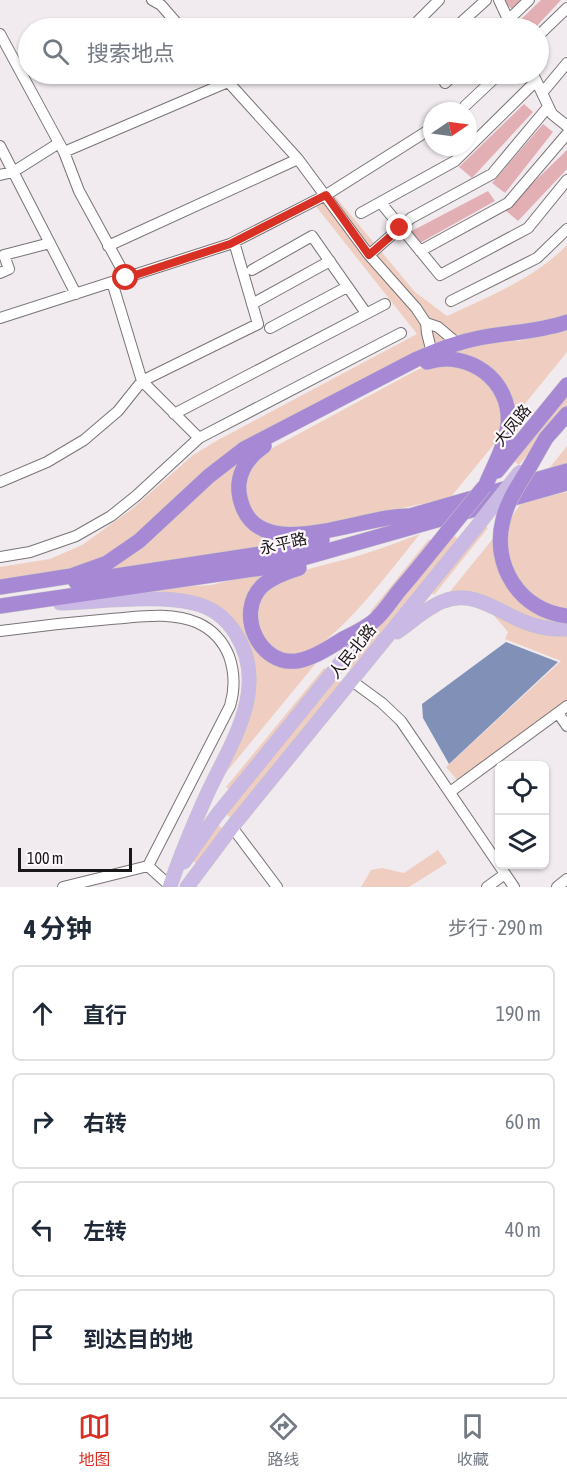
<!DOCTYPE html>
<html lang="zh">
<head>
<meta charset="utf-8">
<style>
  body { margin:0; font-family:"Asap Condensed","Noto Sans SC",sans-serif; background:#f6f6f7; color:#1f2937 }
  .controls { position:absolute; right:18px; bottom:18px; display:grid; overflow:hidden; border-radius:9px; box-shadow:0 2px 4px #0004 }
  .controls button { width:54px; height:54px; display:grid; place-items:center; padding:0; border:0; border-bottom:2px solid #e0e1e3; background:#fff; color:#1f2937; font:30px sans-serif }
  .compass { position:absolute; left:423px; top:102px; width:54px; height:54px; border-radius:50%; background:#fff; box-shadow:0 2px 4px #0004; rotate:77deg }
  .scale { position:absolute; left:18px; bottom:15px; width:114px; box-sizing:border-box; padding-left:6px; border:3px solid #191718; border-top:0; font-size:16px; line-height:21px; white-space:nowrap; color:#191718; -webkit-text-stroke:4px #fff9fd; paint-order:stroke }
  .stop { position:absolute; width:18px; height:18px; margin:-14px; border:4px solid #d93025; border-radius:50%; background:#fff }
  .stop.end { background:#d93025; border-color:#fff; box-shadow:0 2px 6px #0008 }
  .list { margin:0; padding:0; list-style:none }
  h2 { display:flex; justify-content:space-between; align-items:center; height:78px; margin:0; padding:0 24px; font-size:26px }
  h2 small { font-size:20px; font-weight:400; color:#747a83 }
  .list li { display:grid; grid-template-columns:39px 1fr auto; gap:18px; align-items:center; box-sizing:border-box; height:96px; margin:0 12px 12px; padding:0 12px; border:2px solid #e0e1e3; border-radius:9px }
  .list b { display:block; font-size:22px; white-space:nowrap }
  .list em { font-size:20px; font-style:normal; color:#747a83 }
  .icon { flex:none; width:33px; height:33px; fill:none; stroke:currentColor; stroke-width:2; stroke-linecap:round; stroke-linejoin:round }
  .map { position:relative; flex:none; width:567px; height:887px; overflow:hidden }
  .search { position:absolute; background:#fff; box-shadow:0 2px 4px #0004; left:18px; right:18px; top:18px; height:66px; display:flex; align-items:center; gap:15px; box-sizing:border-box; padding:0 21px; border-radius:33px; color:#747a83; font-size:22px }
  .sheet { height:510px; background:#fff }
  nav { display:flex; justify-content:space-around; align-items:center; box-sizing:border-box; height:84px; border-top:2px solid #e0e1e3; background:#fff; font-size:16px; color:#747a83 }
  nav a { display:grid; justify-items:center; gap:3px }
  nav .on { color:#d93025 }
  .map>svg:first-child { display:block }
</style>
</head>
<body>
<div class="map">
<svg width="567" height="887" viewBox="0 0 567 887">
  <rect width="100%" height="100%" fill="#f1ebef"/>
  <path fill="#efcec1" d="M329,189L415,292L447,316C489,296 534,279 567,245V318L458,335L439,342L251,438L124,546L82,568L0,582V567L50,559L82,545L132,509L193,455L218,440L417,334L311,200Z
    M567,329V352L515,416L511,402L453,353V350L498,340L519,341Z
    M461,364L493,386L502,410L499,438L450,498L298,530L264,526C259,518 251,510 247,502C239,484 252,465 265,452L415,371L424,367Z
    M567,396V405L519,465L514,461Z
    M567,446V463L547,471Z
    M241,461L233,497L284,540L291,543L88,577L149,541L197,494Z
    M567,492V610L554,609L522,590L505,554L509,520L522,502Z
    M486,526L488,528L434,595L432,593Z
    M420,534C396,563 336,645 303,653C266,662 240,611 270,588C295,568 334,564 364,554C383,548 401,541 420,534Z
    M453,535L458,539L350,670L345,667Z
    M495,536L499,568L567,621L555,625L448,594Z
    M429,539L431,541L372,613L370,612Z
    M276,569L260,582L255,648L317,662L214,787L250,717L254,702L255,689L251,651L242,632L202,599L187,595L156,591L100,598L163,588L211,585Z
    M490,611L567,633V701L457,780L446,767L561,661L505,639L508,632Z
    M324,668L327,670L229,789L226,787Z
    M335,678L341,682L231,818L226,814Z
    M218,825L223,829L198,865L193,861Z
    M438,850L447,863L409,887H361L371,870L382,868L404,873Z"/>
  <path fill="#8190b7" d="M506,642L558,662L449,764L423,718L422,704Z"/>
  <path fill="#e2afb5" d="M502,0H521L512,9Z
    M541,0H561L535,28H518L514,26Z
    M524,104L533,112L472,178L459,167Z
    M543,124L553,132L505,193L492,183Z
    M567,150V169L518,221L505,210Z
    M488,191L495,201L418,244L410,232Z"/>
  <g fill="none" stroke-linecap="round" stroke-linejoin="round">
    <defs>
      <path id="minor" d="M152,0L161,5L181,28
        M499,0L512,28
        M418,21L439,0
        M455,28L486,0
        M500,28L529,0
        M0,34L64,152L79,191L126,277
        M538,36L567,8
        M221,74L298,159L369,255L416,308L426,323L427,333L432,353
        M533,74L552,114L567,126
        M445,83L455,74
        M542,93L567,63
        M465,106L499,74
        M0,146L76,294
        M64,152L228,82
        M0,175L13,172L59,143
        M381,203L440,275L528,228L567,180
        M361,213L455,161L536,81
        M108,246L298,159
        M420,251L508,203L567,134
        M369,255L411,218L492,174L548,107
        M252,270L312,236L366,313
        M0,273L9,269L4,255L50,243
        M112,282L142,381L199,438
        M451,301L537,258L567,229
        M252,304L330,261
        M0,318L230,244L326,195L432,128
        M426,323L438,327L457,343
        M270,328L347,287
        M174,414L385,304
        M0,482L47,462L84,440L118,411L142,381L258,324L234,242
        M0,557L30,552L76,536L111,516L136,496L199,438L401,333
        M0,631C37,626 74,622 111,619C139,617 170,611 198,623C213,630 223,641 229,656C235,673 235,689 230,706L148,866L170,886
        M352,681L382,703L401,721L514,887
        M558,713L567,726
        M450,792L567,706
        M232,827L277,887
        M63,887L148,866
        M487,887L505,874
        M557,887L567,879"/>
      <path id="major" d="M60,603C98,602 157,594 193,603C212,607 226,618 236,634C270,688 231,743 208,792C194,823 181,854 170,886
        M397,632C412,622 427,607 444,601C473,590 496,610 522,621C536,627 551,630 567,629
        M184,862L217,815L371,625
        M187,887L232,827L478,525"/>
      <path id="highway" d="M427,362C468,349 512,380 508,425C505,445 495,464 487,482
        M264,446C251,455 241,467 239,483C238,492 240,501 244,510C268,563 368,513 412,516
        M530,466L546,438L567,414
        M497,471L567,385
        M403,518L567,471
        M299,568C286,572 272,577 262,586C235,613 259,666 297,661C314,658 330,647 343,639C353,634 366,628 375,620C384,612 391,601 398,592C415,572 432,551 448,531
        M76,582L273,552L322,540
        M0,587L71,576L107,563L139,541L209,476L244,449L417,359C437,350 458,342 479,338C509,332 538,332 567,322
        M0,606L275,566L567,483"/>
    </defs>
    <use href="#minor" stroke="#787377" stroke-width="12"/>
    <use href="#major" stroke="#c8c7c8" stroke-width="15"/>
    <use href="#highway" stroke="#c8c7c8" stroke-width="16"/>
    <use href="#minor" stroke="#fff" stroke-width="10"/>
    <use href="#major" stroke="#cab8e5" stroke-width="14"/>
    <use href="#highway" stroke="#a788d4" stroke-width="15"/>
    <defs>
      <path id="major-bridge" d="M478,525L520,472"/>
      <path id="highway-bridge" d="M530,466C520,483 507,501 503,520C491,565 520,611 567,616
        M448,531L484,487"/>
    </defs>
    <use href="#major-bridge" stroke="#c8c7c8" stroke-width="15" stroke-linecap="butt"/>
    <use href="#highway-bridge" stroke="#c8c7c8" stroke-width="16" stroke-linecap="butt"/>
    <use href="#major-bridge" stroke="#cab8e5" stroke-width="14"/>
    <use href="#highway-bridge" stroke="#a788d4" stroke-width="15"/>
  </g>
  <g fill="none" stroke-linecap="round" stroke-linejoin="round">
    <path stroke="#d93025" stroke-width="8" d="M126,278L230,244L326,195L369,255L400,228"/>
  </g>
  <g text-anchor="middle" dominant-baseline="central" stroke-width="4.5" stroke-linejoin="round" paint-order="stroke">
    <g font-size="16" fill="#191718" stroke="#fff9fd">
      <text transform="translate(512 425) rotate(-51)">大凤路</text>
      <text transform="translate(283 543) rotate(-13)">永平路</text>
      <text transform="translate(352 651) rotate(-51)">人民北路</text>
    </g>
  </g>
</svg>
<div class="controls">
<button><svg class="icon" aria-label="locate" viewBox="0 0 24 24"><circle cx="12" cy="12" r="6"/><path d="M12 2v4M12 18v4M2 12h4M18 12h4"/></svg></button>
<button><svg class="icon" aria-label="layers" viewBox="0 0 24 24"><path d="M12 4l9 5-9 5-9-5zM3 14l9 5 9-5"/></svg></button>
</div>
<svg class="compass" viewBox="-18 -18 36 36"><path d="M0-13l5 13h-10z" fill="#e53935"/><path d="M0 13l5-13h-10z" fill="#747a83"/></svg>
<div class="scale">100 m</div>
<div class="stop" style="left:126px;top:278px"></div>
<div class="stop end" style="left:400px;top:228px"></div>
<div class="search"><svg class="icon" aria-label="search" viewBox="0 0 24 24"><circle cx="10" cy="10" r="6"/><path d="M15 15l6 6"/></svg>搜索地点</div>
</div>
<section class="sheet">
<h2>4 分钟<small>步行 · 290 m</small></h2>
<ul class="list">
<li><svg class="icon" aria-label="ahead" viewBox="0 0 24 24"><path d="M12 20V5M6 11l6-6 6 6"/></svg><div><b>直行</b></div><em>190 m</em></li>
<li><svg class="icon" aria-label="right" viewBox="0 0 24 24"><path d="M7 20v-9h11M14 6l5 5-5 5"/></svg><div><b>右转</b></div><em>60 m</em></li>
<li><svg class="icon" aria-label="left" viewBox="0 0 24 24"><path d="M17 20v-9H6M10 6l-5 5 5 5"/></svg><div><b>左转</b></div><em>40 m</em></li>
<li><svg class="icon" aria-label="arrive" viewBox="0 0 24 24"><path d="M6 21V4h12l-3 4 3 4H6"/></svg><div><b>到达目的地</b></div></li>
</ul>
</section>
<nav>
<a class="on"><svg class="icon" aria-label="map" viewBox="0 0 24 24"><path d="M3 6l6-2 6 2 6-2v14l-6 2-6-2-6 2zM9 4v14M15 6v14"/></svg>地图</a>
<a><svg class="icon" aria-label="directions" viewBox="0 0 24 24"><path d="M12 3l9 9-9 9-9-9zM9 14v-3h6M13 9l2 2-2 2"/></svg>路线</a>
<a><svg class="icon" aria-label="saved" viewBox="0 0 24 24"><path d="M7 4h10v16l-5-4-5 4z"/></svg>收藏</a>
</nav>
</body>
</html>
